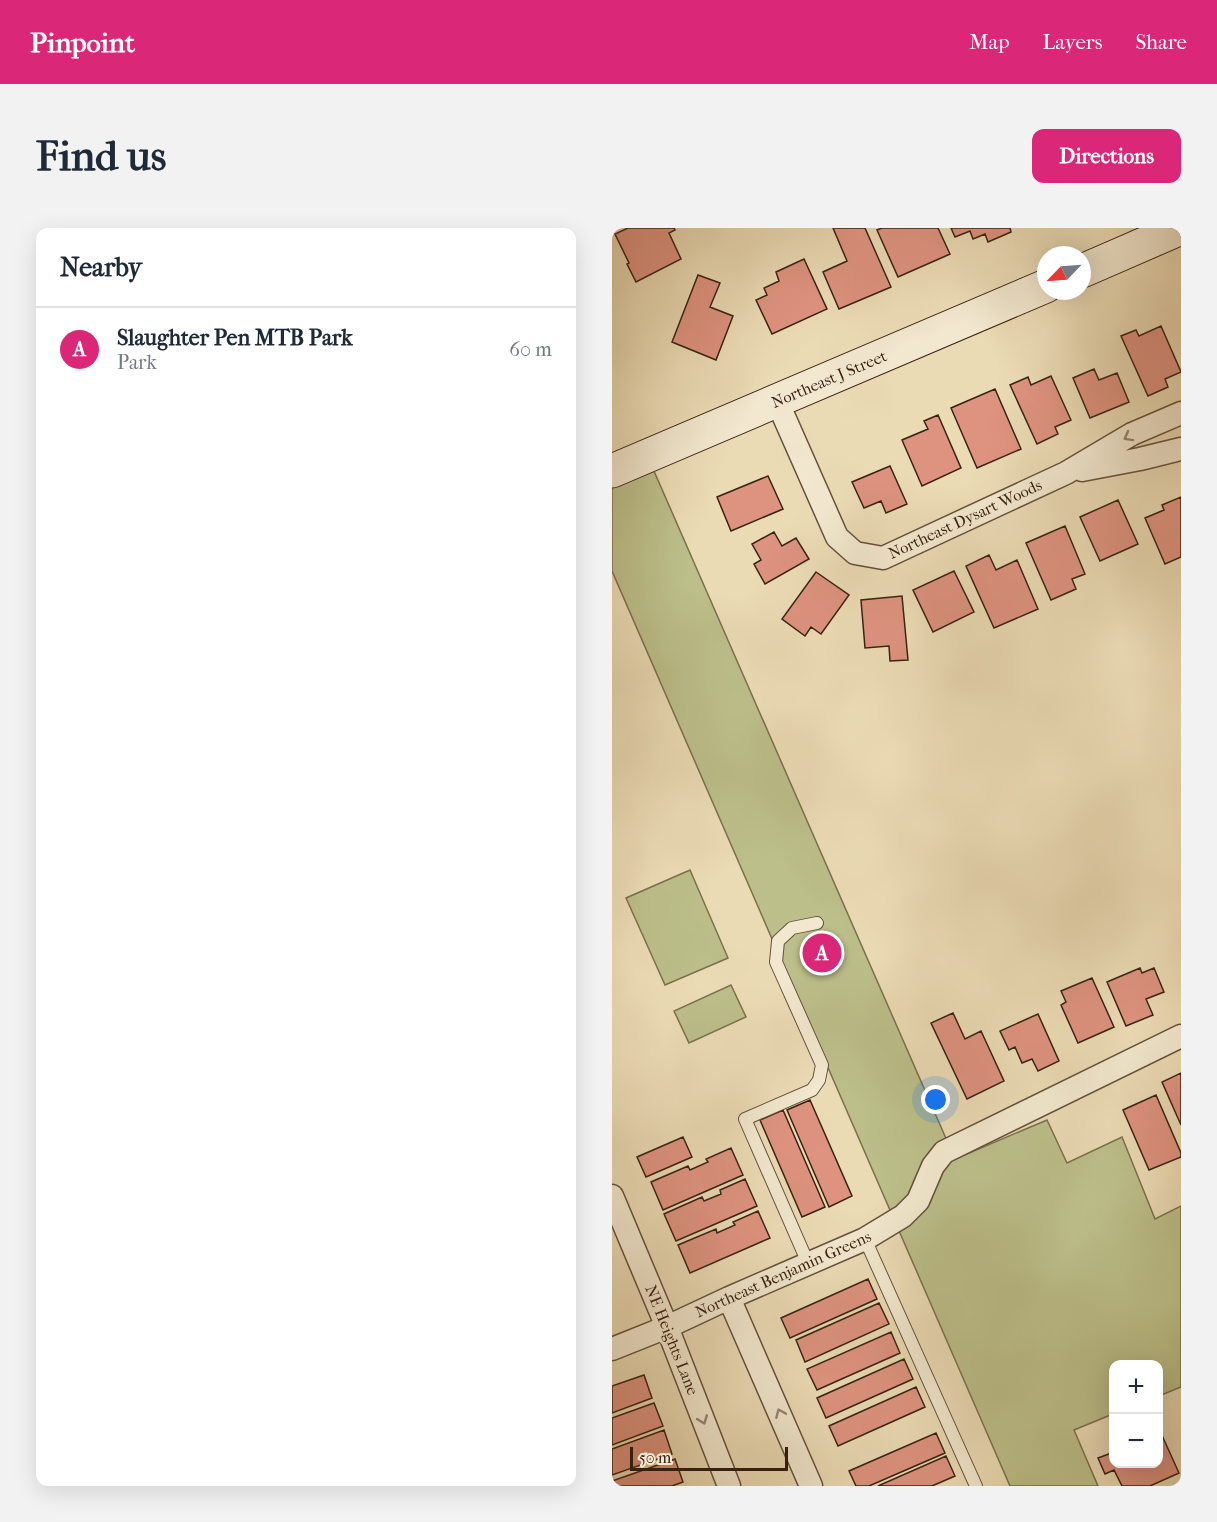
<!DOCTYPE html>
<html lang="en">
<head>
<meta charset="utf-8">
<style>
  body { margin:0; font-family:"IM FELL French Canon",serif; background:#f2f2f3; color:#1f2937 }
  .controls { position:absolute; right:18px; bottom:18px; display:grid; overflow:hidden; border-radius:12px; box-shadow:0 6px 24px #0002 }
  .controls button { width:54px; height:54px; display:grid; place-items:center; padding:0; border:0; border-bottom:2px solid #e0e1e3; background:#fff; color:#1f2937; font:30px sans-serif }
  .compass { position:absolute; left:425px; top:18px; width:54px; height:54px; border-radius:50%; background:#fff; box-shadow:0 6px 24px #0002; rotate:245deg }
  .scale { position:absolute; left:18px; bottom:15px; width:158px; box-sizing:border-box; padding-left:6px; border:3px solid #392112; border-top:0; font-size:16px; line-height:21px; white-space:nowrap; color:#392112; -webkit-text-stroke:4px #f2e8cf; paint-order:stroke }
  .you { position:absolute; left:324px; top:872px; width:21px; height:21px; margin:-15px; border:4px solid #fff; border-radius:50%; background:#1a73e8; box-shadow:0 0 0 9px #1a73e833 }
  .badge { display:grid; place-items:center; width:39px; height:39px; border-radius:50%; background:#db2777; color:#fff; font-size:20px; font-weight:700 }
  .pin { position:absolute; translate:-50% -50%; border:3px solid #fff; box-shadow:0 2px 6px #0006 }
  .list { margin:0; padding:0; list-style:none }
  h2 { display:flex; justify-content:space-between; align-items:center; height:78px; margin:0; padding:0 24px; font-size:26px }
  h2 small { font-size:20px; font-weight:400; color:#747a83 }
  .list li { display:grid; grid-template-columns:39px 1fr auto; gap:18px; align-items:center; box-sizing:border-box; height:84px; padding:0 24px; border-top:2px solid #e0e1e3 }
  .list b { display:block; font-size:22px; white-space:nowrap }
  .list p { margin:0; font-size:20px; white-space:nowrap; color:#747a83 }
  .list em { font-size:20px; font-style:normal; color:#747a83 }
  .map { position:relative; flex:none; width:569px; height:1258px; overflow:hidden; border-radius:12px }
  header { display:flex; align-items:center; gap:36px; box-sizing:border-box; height:84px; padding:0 30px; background:#db2777; color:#fff }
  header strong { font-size:28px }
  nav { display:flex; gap:33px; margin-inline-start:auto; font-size:21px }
  .intro { display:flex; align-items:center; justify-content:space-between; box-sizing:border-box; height:144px; padding:0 36px }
  h1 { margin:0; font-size:42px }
  .button { padding:15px 27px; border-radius:12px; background:#db2777; color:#fff; font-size:21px; font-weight:700 }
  main { display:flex; gap:36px; padding:0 36px }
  aside { flex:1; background:#fff; border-radius:12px; box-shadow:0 6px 24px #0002 }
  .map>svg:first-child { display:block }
</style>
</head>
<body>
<header>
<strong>Pinpoint</strong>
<nav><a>Map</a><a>Layers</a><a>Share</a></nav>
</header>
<div class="intro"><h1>Find us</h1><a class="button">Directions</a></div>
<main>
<aside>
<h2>Nearby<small></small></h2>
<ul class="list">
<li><span class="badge">A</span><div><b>Slaughter Pen MTB Park</b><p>Park</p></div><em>60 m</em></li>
</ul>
</aside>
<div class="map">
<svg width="569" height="1258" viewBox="0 0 569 1258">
  <rect width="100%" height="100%" fill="#ebdbb5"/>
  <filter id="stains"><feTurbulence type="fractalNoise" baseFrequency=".00333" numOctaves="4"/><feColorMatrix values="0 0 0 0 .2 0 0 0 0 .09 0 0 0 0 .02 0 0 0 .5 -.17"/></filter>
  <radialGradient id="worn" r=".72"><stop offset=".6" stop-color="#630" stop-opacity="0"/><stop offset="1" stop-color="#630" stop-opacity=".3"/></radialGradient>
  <path fill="#bcbf8a" stroke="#7a704e" stroke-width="1.5" d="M31,218L343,931L435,892L455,935L510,909L543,991L569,978V1159L547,1168L546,1136H502L501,1186L462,1202L486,1258H398L0,343V232Z
    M78,642L116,730L53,757L14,670Z
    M119,757L134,789L77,815L62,783Z"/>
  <path fill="#de9380" stroke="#392112" stroke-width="1.5" d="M16,0H62L63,2L57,5L69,31L24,54L15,36L17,35L3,6Z
    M221,0H253L279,59L227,81L211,44L235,33Z
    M270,0H326L338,26L286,49L265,2Z
    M339,0H398L399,4L376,14L373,6L361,11L358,3L343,9Z
    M192,31L215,81L160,106L144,72L155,67L152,60L167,53L164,44Z
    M86,47L108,55L98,79L121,88L104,132L60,114Z
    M549,98L569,144L553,151L556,159L536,168L509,108L524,102L527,108Z
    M482,141L487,152L505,145L517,174L478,190L461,150Z
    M439,148L459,192L443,199L446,206L425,216L398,157L416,149L419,157Z
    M383,161L409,221L365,240L339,180Z
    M326,187L349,240L310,258L290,212L316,201L312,193Z
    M278,238L295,276L274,285L269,273L252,280L240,254Z
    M156,248L171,281L119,303L105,269Z
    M569,269V329L553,336L533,290L552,282L550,277Z
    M506,272L526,316L488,333L468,289Z
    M453,298L473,346L460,351L464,361L439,372L414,315Z
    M162,304L170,318L184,310L197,331L153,356L142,336L149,332L140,316Z
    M377,327L384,342L405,332L426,381L382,400L354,338Z
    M342,343L362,384L321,404L301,362Z
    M204,344L237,367L209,406L199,399L193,408L170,391Z
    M290,368L296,432L278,433L277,418L253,420L249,372Z
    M528,740L530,745L542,740L552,764L534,771L541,787L514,798L495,754Z
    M480,750L502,799L466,815L449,777L454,774L449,763Z
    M341,785L353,811L369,803L392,853L355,871L319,795Z
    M426,786L447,833L426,843L420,831L410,835L403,819L397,822L388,803Z
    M569,845V897L550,854Z
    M544,867L569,925V929L537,942L511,882Z
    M198,872L240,968L217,979L175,882Z
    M171,882L213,979L190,989L148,892Z
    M71,909L80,929L34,949L25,929Z
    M119,920L131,947L51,982L39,954L76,938L78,942L96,934L94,931Z
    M133,951L145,978L64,1013L52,986L90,969L92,973L109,966L108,962Z
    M146,983L158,1010L78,1045L66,1017L104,1001L105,1005L123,997L121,994Z
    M256,1051L265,1071L178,1110L169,1090Z
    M267,1075L277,1096L193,1134L184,1112Z
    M279,1104L288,1125L205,1162L195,1141Z
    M292,1131L301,1151L214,1190L205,1170Z
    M32,1147L40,1170L0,1185V1158Z
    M304,1159L313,1179L226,1218L217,1198Z
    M42,1175L51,1198L0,1217V1190Z
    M52,1202L60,1226L0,1247V1221Z
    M548,1203L567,1245L538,1258H510L502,1242L493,1246L486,1230L502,1224V1236H546V1204Z
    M324,1205L333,1225L257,1258H244L237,1243Z
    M334,1228L343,1248L320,1258H266Z
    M63,1231L71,1254L60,1258H0V1253Z"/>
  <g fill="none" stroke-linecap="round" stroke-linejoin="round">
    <defs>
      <path id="lane" d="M253,1011L364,1258
        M196,1035L133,891L200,862L207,852L210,837L164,734L166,713L180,700L205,695"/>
      <path id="street" d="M165,173L225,309L243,325L271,330L454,245L520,206L569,185
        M470,242L528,231L569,221
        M0,968L55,1099L117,1258
        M117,1070L199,1258
        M0,1121L55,1099L117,1070L253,1011L291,988L306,973L321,938L332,924L569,808"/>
      <path id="secondary" d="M470,43L569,0
        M0,243L434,58"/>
    </defs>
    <use href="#lane" stroke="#66503b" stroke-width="14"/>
    <use href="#street" stroke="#66503b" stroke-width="25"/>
    <use href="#secondary" stroke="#392112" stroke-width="35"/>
    <use href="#lane" stroke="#f2e8cf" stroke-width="12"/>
    <use href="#street" stroke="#f2e8cf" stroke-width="22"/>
    <use href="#secondary" stroke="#f2e8cf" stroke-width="33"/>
  </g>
  <defs><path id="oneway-chevron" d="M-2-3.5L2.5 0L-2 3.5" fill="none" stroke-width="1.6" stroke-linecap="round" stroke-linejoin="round" transform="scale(1.5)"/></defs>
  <g stroke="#968470">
    <use href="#oneway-chevron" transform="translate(516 209) rotate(151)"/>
    <use href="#oneway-chevron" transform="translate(168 1185) rotate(-113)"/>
    <use href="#oneway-chevron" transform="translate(91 1192) rotate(69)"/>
  </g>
  <g text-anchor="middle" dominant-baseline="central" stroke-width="6" stroke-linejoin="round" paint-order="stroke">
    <g font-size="16" fill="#392112" stroke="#f2e8cf">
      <text transform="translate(217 151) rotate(-23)">Northeast J Street</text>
      <text transform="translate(353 291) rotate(-25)">Northeast Dysart Woods</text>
      <text transform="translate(171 1046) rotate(-24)">Northeast Benjamin Greens</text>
      <text transform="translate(60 1112) rotate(68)">NE Heights Lane</text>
    </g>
  </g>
  <rect width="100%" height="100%" filter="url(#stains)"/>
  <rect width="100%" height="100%" fill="url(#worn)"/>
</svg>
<div class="controls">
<button>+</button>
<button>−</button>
</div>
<svg class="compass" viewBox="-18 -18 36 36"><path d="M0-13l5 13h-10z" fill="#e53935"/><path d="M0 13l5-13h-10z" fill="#747a83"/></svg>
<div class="scale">50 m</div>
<div class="you"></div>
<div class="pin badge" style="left:210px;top:725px">A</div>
</div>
</main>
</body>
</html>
